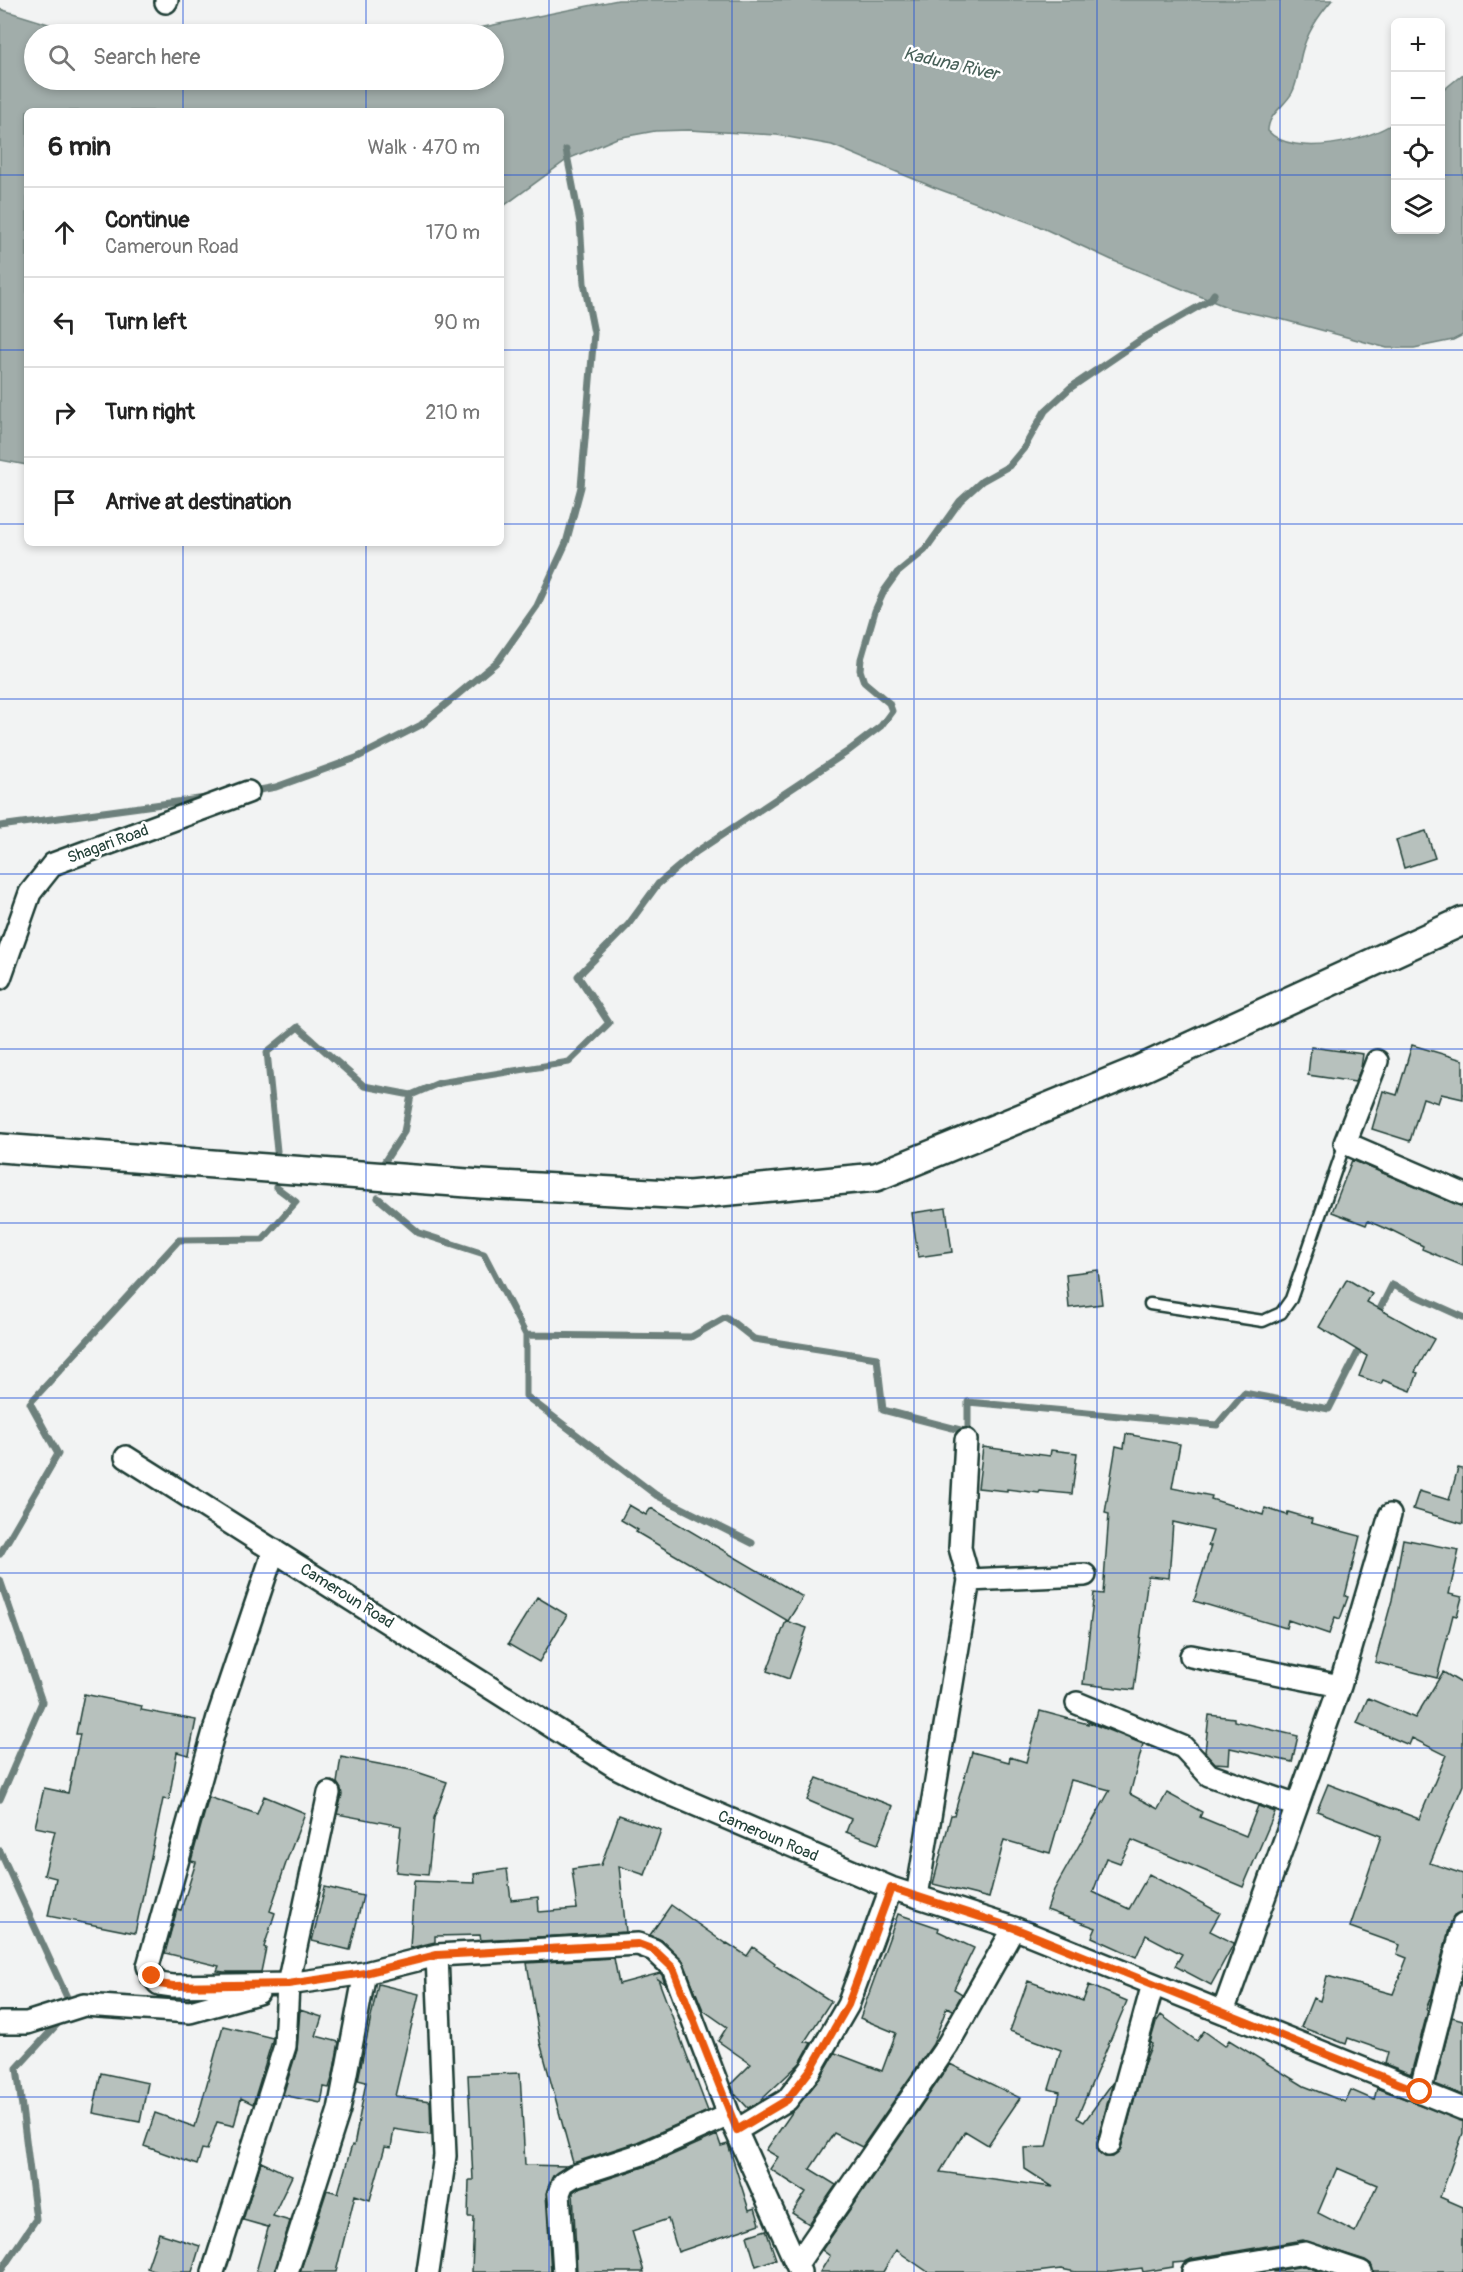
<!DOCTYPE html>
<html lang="en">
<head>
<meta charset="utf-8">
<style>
  body { margin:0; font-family:Pangolin,sans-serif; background:#f6f6f6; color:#222 }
  .controls { position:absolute; right:18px; top:18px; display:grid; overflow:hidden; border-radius:9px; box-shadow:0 3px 9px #0003 }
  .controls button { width:54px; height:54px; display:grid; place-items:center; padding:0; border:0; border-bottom:2px solid #e0e0e0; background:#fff; color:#222; font:30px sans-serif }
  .stop { position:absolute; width:18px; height:18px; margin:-14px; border:4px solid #ea580c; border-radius:50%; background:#fff }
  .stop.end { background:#ea580c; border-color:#fff; box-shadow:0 2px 6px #0008 }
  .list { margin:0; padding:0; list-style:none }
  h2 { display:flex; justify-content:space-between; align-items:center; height:78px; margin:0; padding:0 24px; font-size:26px }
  h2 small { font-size:20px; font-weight:400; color:#767676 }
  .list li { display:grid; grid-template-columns:39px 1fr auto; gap:18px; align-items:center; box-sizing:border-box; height:90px; padding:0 24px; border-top:2px solid #e0e0e0 }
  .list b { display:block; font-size:22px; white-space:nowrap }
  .list p { margin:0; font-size:20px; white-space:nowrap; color:#767676 }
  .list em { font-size:20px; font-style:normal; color:#767676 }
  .icon { flex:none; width:33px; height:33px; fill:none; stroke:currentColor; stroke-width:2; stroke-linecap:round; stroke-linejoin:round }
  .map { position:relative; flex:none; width:1463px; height:2272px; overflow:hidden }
  .search { position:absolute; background:#fff; box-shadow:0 3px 9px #0003; left:24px; top:24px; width:480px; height:66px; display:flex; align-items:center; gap:15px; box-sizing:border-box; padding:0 21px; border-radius:33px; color:#767676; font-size:22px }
  .panel { position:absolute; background:#fff; box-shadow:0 3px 9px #0003; left:24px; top:108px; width:480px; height:438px; border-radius:9px }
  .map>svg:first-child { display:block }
</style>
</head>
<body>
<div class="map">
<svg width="1463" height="2272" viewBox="0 0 1463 2272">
  <rect width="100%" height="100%" fill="#f2f3f3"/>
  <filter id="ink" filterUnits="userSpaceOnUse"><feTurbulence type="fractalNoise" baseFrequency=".0167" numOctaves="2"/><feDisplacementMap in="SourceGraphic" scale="12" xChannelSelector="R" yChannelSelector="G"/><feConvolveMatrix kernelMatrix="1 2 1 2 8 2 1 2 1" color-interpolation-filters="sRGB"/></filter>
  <g filter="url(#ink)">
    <path fill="#a1adaa" stroke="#6d807b" stroke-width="1.5" d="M618,0H1332C1319,15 1307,33 1302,52C1298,66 1299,80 1292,93C1284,107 1268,114 1268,131C1294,159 1368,141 1395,122L1396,230H1440L1441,92L1463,74V335L1453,340L1414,348H1387L1284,320L1229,308L1114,261L1034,224L933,187L832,145L777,135L689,130L655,131L617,138L568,159L501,208V111H27V465L0,460V9L58,27L96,34H34V80H494V34H424L474,29Z"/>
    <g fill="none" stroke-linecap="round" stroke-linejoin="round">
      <path stroke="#6d807b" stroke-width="7" d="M249,792L276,787L356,758L421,725L498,661L537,606L566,543L581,487L594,333L584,283L580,222L566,150
        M0,826L206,798
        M277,1151L267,1052L298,1027L364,1086L411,1095L439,1083L569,1062L609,1023L578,976L628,925L658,884L696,852L847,752L881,726L892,711L889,703L864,682L860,670L861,659L875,611L884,591L897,573L925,550L960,501L982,481L1009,466L1024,448L1045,411L1070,388L1145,337L1210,300L1214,294
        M383,1164L404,1132L411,1095
        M378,1198L419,1233L484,1254L526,1335V1396L656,1495L752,1543
        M1377,1315L1392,1285L1463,1317
        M526,1335L691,1337L726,1317L754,1339L877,1358L883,1410L968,1432V1402L1217,1425L1244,1393L1329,1409L1362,1344
        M0,1554L58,1454L30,1403L179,1240L263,1239L296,1202L276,1187
        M0,1580L42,1702L0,1799
        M0,1851L71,2006
        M0,2272L36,2219L17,2068L62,2019"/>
    </g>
    <path fill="#b7c1bd" stroke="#1f3d34" stroke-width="1.5" fill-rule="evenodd" d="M1426,831L1435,858L1404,868L1396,840Z
      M1412,1045L1463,1060V1099L1441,1094L1438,1103L1423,1098L1410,1141L1372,1129L1383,1091L1397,1095Z
      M1311,1047L1363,1054L1361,1068L1355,1082L1308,1075Z
      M1352,1160L1463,1207V1266L1422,1249L1423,1246L1391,1230V1231L1368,1221L1366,1225L1332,1212Z
      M946,1208L952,1252L918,1257L912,1213Z
      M1098,1270L1102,1304L1069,1308L1066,1274Z
      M1347,1279L1372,1294L1367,1302L1434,1339L1415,1372L1418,1373L1411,1391L1383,1380L1381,1384L1359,1376L1367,1356L1319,1327Z
      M1126,1434L1180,1444L1172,1488L1212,1496L1211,1499L1263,1515L1265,1508L1287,1515L1288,1512L1312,1519L1311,1523L1360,1536L1345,1596L1348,1597L1340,1619L1335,1617L1329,1634L1288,1620L1286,1628L1194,1601L1211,1546H1208L1213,1531L1173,1522L1169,1578L1148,1576L1134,1690L1083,1684L1094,1593L1103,1594L1109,1514L1105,1513L1116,1446L1124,1448Z
      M983,1447L1050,1456L1051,1450L1077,1453L1072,1494L1040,1491L1039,1493L1007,1489V1491L978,1488Z
      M1458,1468L1463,1469V1524L1413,1509L1419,1491L1449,1500Z
      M629,1505L646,1515L651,1508L803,1597L788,1621L636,1532L638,1530L621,1520Z
      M1403,1539L1459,1550L1449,1594L1462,1597L1457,1616L1453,1615L1437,1678L1375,1662L1392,1600Z
      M537,1597L567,1615L539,1662L508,1644Z
      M786,1621L807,1628L789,1679L767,1671Z
      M1443,1672L1463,1684V1785L1430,1863L1463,1874V1913L1454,1916L1451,1922L1432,1994L1426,2009L1428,2010L1411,2074L1385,2064L1388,2052L1348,2038L1346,2044L1301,2027L1313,1998L1320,2001L1327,1976L1393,1994L1407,1958L1397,1954L1400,1945L1350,1927L1381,1836L1317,1811L1328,1784L1419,1819L1446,1755L1412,1738L1409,1745L1357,1723L1368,1698L1415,1718Z
      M84,1694L142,1706L141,1710L196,1720L189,1755L177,1752L169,1800L163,1799L135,1933L48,1916L56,1878L44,1875L55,1831L35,1827L44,1788L68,1793L80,1734H76Z
      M1040,1711L1088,1724V1722L1143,1744L1130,1794L1158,1809L1167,1793L1202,1812L1200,1817L1246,1836L1258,1806L1275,1812L1243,1887L1132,1840L1120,1863L1106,1858L1093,1892L1129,1909L1149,1874L1220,1913L1210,1931L1234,1943L1211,1985L1175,1966L1182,1954L1146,1935L1136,1957L1092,1937L1096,1928L1047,1910L1054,1890L1110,1790L1071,1780L1050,1853L1004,1840L989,1898L933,1884L951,1815H954L972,1752L1009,1762L1010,1757L1026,1762Z
      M1209,1715L1234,1718V1721L1298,1736L1292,1762L1230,1748L1229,1764L1215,1763L1205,1752Z
      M341,1757L411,1770L447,1782L434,1818L428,1875L396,1872L401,1826L337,1814L342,1795L341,1789L337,1783Z
      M817,1778L893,1806L878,1844L846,1832L851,1819L807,1800Z
      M264,1796L305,1813L287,1860L270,1911L275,1913L264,1947L266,1948L261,1972H224L217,1971L219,1966L165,1953L177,1909L181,1910L196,1862L191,1861L209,1797L257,1814Z
      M619,1815L661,1830L645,1875L619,1866L626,1932L481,1940L480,1935L435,1936V1942L410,1948L414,1881L475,1883L474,1874L507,1869L511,1900L538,1897L539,1912L577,1909L572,1869L601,1865Z
      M325,1887L363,1896L350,1950L312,1941Z
      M671,1905L726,1944L727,1943L747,1956L753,1947L775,1963L774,1965L831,2001L805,2041L811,2043L800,2063L759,2102L748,2108L735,2094L731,2084L751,2064L718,2041L727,2027L703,2010L682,1959L663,1941L650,1935Z
      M898,1914L939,1928L938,1931L974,1948L954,1989L962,1994L953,2010L947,2007L933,2044L862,2147L834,2133L810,2169L836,2185L809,2224L792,2213L806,2192L770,2169L778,2157L766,2150L793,2111L821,2077L835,2053L882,2071L896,2033L860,2018Z
      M614,1958L619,1984L660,1973L662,1975L665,1984L658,1979L708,2111L637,2142L573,2163L540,2042L527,1963Z
      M1028,1981L1083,2001L1089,1985L1127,2001L1077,2118L1084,2122L1113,2082L1097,2142V2149L1105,2157H1113L1121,2148L1144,2064L1152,2044L1150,2043L1156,2022L1161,2015L1197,2041L1204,2031L1225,2046L1229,2040L1304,2086L1345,2102L1351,2090L1374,2100L1377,2088L1463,2121V2133L1440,2197L1463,2207V2272H1373L1371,2264L1365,2260L1303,2240L1191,2259L1185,2262L1173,2263V2267L1143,2272L1142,2268L1111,2272H1076L1061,2269L1036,2272H928L896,2250L883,2272H820L830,2256L822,2250L950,2064L1020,2098L988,2145L965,2131L940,2172L1053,2187L1025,2169L1024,2148L1047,2147L1060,2092L1049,2089L1061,2050L1010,2031ZM1337,2168L1377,2185L1355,2232L1318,2213Z
      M378,1984L419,1994L395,2096L430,2101L431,2135L394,2129L391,2148L385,2147L370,2200L355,2195L336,2272H300L327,2190L338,2193L352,2145L354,2146L366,2082L358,2080Z
      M300,2010L322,2017L316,2036L339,2042L333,2075L329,2088L324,2087L321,2103L283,2095L297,2050Z
      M1452,2017L1463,2020V2095L1435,2084Z
      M223,2026L273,2038L253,2104L241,2098L234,2126L217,2122L207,2150L202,2149L197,2165L144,2146L155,2113L195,2127Z
      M101,2073L148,2083L140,2122L93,2113Z
      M520,2073L525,2165L566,2166L552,2178L546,2193L551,2272H472L474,2217H468L469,2180H473L468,2075Z
      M717,2135L721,2146L728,2144L749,2210L755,2208L760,2224L678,2252L668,2219L632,2231L644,2272H577L573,2192L579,2188L647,2166Z
      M261,2162L292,2176L273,2216L290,2221L275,2272H256L269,2225L268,2227L243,2220Z
      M766,2230L776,2259L756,2266L747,2236Z
      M159,2233L200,2246L192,2272H160L147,2268Z
      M1304,2266L1321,2272H1274V2271Z"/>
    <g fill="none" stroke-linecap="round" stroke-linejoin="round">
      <defs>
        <path id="service" d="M1150,1304L1263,1321L1281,1313L1291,1299L1345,1143"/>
        <path id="minor" d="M166,2L167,0
          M0,978L30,893L53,864L248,792
          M1377,1061L1345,1143L1463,1194
          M126,1457L614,1766L666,1792L891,1888L1014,1928L1463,2109
          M274,1550L218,1717L148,1966L152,1976L159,1984L173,1986L288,1984L365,1973L437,1955L638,1944L654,1950L673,1968L729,2115L800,2272
          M969,1580L1085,1575
          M1191,1656L1340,1686
          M1077,1703L1183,1747L1209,1775L1297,1806
          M917,1896L969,1580L960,1548L966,1440
          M1223,2012L1340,1686L1390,1515
          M0,2023H27L84,2005L190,2012L258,1993
          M1420,2092L1463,1925
          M737,2130L787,2100L811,2069L848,2005L891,1888
          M1109,2145L1153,1984
          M797,2264L947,2046L1014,1928
          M213,2272L285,2046L288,1984L329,1793
          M287,2272L339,2110L365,1973
          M428,2272L445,2156L437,1955
          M564,2272L559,2193L563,2183L574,2176L642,2154L729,2115
          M1193,2272L1305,2253L1361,2272"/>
        <path id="tertiary" d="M0,1148L481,1184L689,1195L876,1177L1136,1071L1463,921"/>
      </defs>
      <use href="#service" stroke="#1f3d34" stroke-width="15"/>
      <use href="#minor" stroke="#1f3d34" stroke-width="26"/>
      <use href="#tertiary" stroke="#1f3d34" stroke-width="32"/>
      <use href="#service" stroke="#fff" stroke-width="10"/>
      <use href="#minor" stroke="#fff" stroke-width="21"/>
      <use href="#tertiary" stroke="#fff" stroke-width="27"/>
    </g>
  </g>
  <g fill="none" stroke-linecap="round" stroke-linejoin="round" filter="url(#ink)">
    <path stroke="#ea580c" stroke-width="8" d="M152,1976L159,1984L173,1986L288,1984L365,1973L437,1955L638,1944L654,1950L673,1968L737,2130L787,2100L811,2069L848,2005L891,1888L1014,1928L1420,2092"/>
  </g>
  <path fill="none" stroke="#1d4ed8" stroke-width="1.5" stroke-opacity="0.55" d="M183,0V34M366,0V34M549,0V2272M732,0V2272M914,0V2272M1097,0V2272M1280,0V2272M183,80V111M366,80V111M0,175H27M501,175H1396M1440,175H1463M0,350H27M501,350H1463M0,524H27M501,524H1463M183,543V2272M366,543V2272M0,699H1463M0,874H1463M0,1049H1463M0,1223H1463M0,1398H1463M0,1573H1463M0,1748H1463M0,1922H1463M0,2097H1463"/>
  <g text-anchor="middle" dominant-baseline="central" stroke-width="5" stroke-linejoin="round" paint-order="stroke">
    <g font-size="16" fill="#1f3d34" stroke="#fff">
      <text transform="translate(108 844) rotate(-20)">Shagari Road</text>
      <text transform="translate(347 1596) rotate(32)">Cameroun Road</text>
      <text transform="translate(768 1836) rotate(23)">Cameroun Road</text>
    </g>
    <g font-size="18" font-style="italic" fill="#465f57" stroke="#fff">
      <text transform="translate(951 64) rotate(13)">Kaduna River</text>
    </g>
  </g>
</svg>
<div class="controls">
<button>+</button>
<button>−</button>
<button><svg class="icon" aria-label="locate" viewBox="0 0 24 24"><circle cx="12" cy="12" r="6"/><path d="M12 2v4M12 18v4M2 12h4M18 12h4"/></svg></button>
<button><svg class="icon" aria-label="layers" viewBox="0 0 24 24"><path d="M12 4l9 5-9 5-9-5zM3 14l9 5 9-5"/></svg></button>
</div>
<div class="stop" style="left:1420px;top:2092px"></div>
<div class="stop end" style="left:152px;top:1976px"></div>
<div class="search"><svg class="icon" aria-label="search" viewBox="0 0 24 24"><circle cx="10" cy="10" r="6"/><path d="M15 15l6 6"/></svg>Search here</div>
<section class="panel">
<h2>6 min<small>Walk · 470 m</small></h2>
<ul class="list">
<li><svg class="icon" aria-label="ahead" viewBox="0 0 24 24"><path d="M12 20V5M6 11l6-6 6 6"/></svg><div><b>Continue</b><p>Cameroun Road</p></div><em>170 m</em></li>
<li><svg class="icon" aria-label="left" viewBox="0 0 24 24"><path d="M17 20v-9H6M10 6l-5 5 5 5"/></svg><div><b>Turn left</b></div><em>90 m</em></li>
<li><svg class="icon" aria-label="right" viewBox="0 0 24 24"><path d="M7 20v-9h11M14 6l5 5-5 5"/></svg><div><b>Turn right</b></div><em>210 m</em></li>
<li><svg class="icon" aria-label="arrive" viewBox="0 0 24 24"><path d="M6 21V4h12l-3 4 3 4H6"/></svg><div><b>Arrive at destination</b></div></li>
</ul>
</section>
</div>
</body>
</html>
